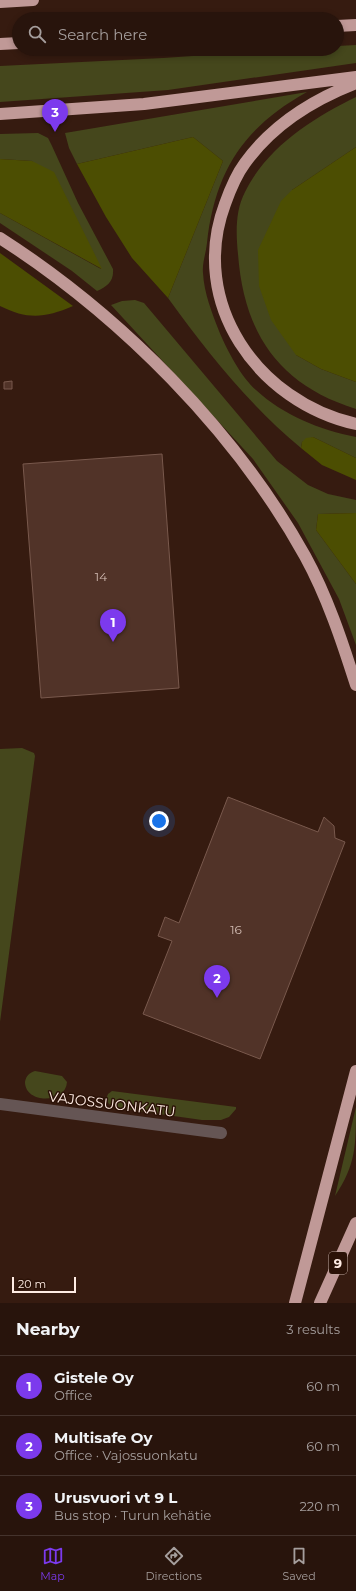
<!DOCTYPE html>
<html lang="en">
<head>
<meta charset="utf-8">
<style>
  body { margin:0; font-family:Montserrat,sans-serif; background:#34211a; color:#f1f3f6 }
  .scale { position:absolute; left:12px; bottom:10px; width:64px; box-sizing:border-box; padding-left:4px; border:2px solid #ffece4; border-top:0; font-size:11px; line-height:14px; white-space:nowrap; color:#ffece4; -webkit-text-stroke:3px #2b1207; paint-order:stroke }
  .you { position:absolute; left:159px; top:821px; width:14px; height:14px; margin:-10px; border:3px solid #fff; border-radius:50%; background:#1a73e8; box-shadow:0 0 0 6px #1a73e833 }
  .badge { display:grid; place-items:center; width:26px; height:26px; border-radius:50%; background:#7c3aed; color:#fff; font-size:13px; font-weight:700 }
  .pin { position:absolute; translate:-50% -33px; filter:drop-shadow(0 1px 2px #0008) }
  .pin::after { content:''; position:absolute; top:21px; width:14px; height:12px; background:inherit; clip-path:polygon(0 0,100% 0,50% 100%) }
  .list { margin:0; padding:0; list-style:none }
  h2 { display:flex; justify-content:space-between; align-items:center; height:52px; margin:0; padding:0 16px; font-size:17px }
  h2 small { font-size:13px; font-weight:400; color:#a59e9d }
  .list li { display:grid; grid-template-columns:26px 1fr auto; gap:12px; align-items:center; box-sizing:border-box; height:60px; padding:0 16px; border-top:1px solid #44332d }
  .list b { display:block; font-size:15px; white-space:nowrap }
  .list p { margin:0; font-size:13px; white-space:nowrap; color:#a59e9d }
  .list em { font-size:13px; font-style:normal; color:#a59e9d }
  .icon { flex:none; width:22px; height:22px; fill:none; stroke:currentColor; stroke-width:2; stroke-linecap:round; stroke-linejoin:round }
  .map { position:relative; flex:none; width:356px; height:1303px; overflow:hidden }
  .search { position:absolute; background:#28140c; box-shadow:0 2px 6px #0003; left:12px; right:12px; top:12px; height:44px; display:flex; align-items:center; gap:10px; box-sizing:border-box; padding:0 14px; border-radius:22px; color:#a59e9d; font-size:15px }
  .sheet { height:232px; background:#28140c }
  nav { display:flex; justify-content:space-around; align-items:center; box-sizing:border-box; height:56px; border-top:1px solid #44332d; background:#28140c; font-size:11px; color:#a59e9d }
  nav a { display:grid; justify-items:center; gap:2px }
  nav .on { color:#7c3aed }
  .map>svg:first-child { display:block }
</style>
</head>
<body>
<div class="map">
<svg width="356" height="1303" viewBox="0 0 356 1303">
  <rect width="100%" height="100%" fill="#361b10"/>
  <path fill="#45471c" d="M356,45V63L168,90L0,102V66L163,58L296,49H337V46Z
    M307,92C244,127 215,171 207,243C206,253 202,263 203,273C204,293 212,313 219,331C227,350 241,377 256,390C283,415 320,430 356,437V458L313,437L302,442L301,448C249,405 207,352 168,298L223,161L193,137L77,164L69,148L65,133Z
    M356,97V147L292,190L296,355L321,369L356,382V409C279,385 244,334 238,254C236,234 235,211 245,192C267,147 313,118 356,97Z
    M38,133L48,138L52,146L78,203L113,269C114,282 107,286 97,291L72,271L0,223V213L101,269L32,161L0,159V134Z
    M135,300L144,303L277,461L308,485L328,494L356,500V513L318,514L316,530L356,584V645L339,599L298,523L253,459L111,305L122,301Z
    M22,748L34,753L35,756L0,1022V749Z
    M35,1071L62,1076L67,1082C66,1104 25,1104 25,1082C26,1076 29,1073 35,1071Z
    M112,1091L236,1107V1109L229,1117L221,1120H202L117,1108L109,1104L106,1099L108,1094Z
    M356,1107C356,1145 356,1165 335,1196Z"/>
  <path fill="#4c4e02" d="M193,137L223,161L168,298L132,258L106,217L77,164Z
    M356,147V382L321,369L296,355L271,320L259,286L258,250L281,201L292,190Z
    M0,159L32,161L54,172L102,269L0,213Z
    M0,253L73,306C45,318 28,320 0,306Z
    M313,437L356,458V480L322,465L301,448L302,442L306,438Z
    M356,513V584L316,530L318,514Z"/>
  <path fill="#513328" stroke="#79594d" d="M12,381V389H4V382Z
    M162,454L179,688L41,698L23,464Z
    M228,797L318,832L324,817L334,826L335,838L345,842L260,1059L143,1014L172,941L158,936L165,917L179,923Z"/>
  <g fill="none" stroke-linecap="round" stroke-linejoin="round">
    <path stroke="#655554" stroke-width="12" d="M0,1104L221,1133"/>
    <path stroke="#c09997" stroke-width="12" d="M0,2L33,0
      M337,26L356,25
      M0,44L19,43
      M356,83C312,100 273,124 245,163C236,175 230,190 225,204C188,303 258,402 356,424
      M0,114L144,104L356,77
      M0,238C120,315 235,430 305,556C327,596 342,641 356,685
      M295,1303L356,1071
      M320,1303L356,1223"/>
  </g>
  <g text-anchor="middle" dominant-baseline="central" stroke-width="3" stroke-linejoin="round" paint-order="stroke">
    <g font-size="12" fill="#d4beb5">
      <text x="101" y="576">14</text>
      <text x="236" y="929">16</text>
    </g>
    <rect fill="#2b1207" stroke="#bfaba2" stroke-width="1" x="329" y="1252" width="18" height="22" rx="3"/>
    <g font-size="13" font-weight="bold" fill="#ffece4">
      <text x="338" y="1263">9</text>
    </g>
    <g font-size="14" fill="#ffece4" stroke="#2b1207">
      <text transform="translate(112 1104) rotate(7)">VAJOSSUONKATU</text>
    </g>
  </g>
</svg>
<div class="scale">20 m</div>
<div class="you"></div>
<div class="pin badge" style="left:113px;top:642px">1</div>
<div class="pin badge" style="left:217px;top:998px">2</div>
<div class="pin badge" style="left:55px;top:132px">3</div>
<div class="search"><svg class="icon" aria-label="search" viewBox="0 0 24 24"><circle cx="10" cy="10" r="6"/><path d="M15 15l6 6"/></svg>Search here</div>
</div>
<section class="sheet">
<h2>Nearby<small>3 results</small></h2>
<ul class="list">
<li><span class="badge">1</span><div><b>Gistele Oy</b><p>Office</p></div><em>60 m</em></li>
<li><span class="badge">2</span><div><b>Multisafe Oy</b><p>Office · Vajossuonkatu</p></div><em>60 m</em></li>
<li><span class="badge">3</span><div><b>Urusvuori vt 9 L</b><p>Bus stop · Turun kehätie</p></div><em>220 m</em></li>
</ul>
</section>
<nav>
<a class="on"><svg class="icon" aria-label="map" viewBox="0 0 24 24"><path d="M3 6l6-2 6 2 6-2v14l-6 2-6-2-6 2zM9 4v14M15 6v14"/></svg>Map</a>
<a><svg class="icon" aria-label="directions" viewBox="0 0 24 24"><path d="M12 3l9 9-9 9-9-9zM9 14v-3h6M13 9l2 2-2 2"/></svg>Directions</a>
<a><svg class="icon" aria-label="saved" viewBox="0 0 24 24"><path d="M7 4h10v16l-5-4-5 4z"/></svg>Saved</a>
</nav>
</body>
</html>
